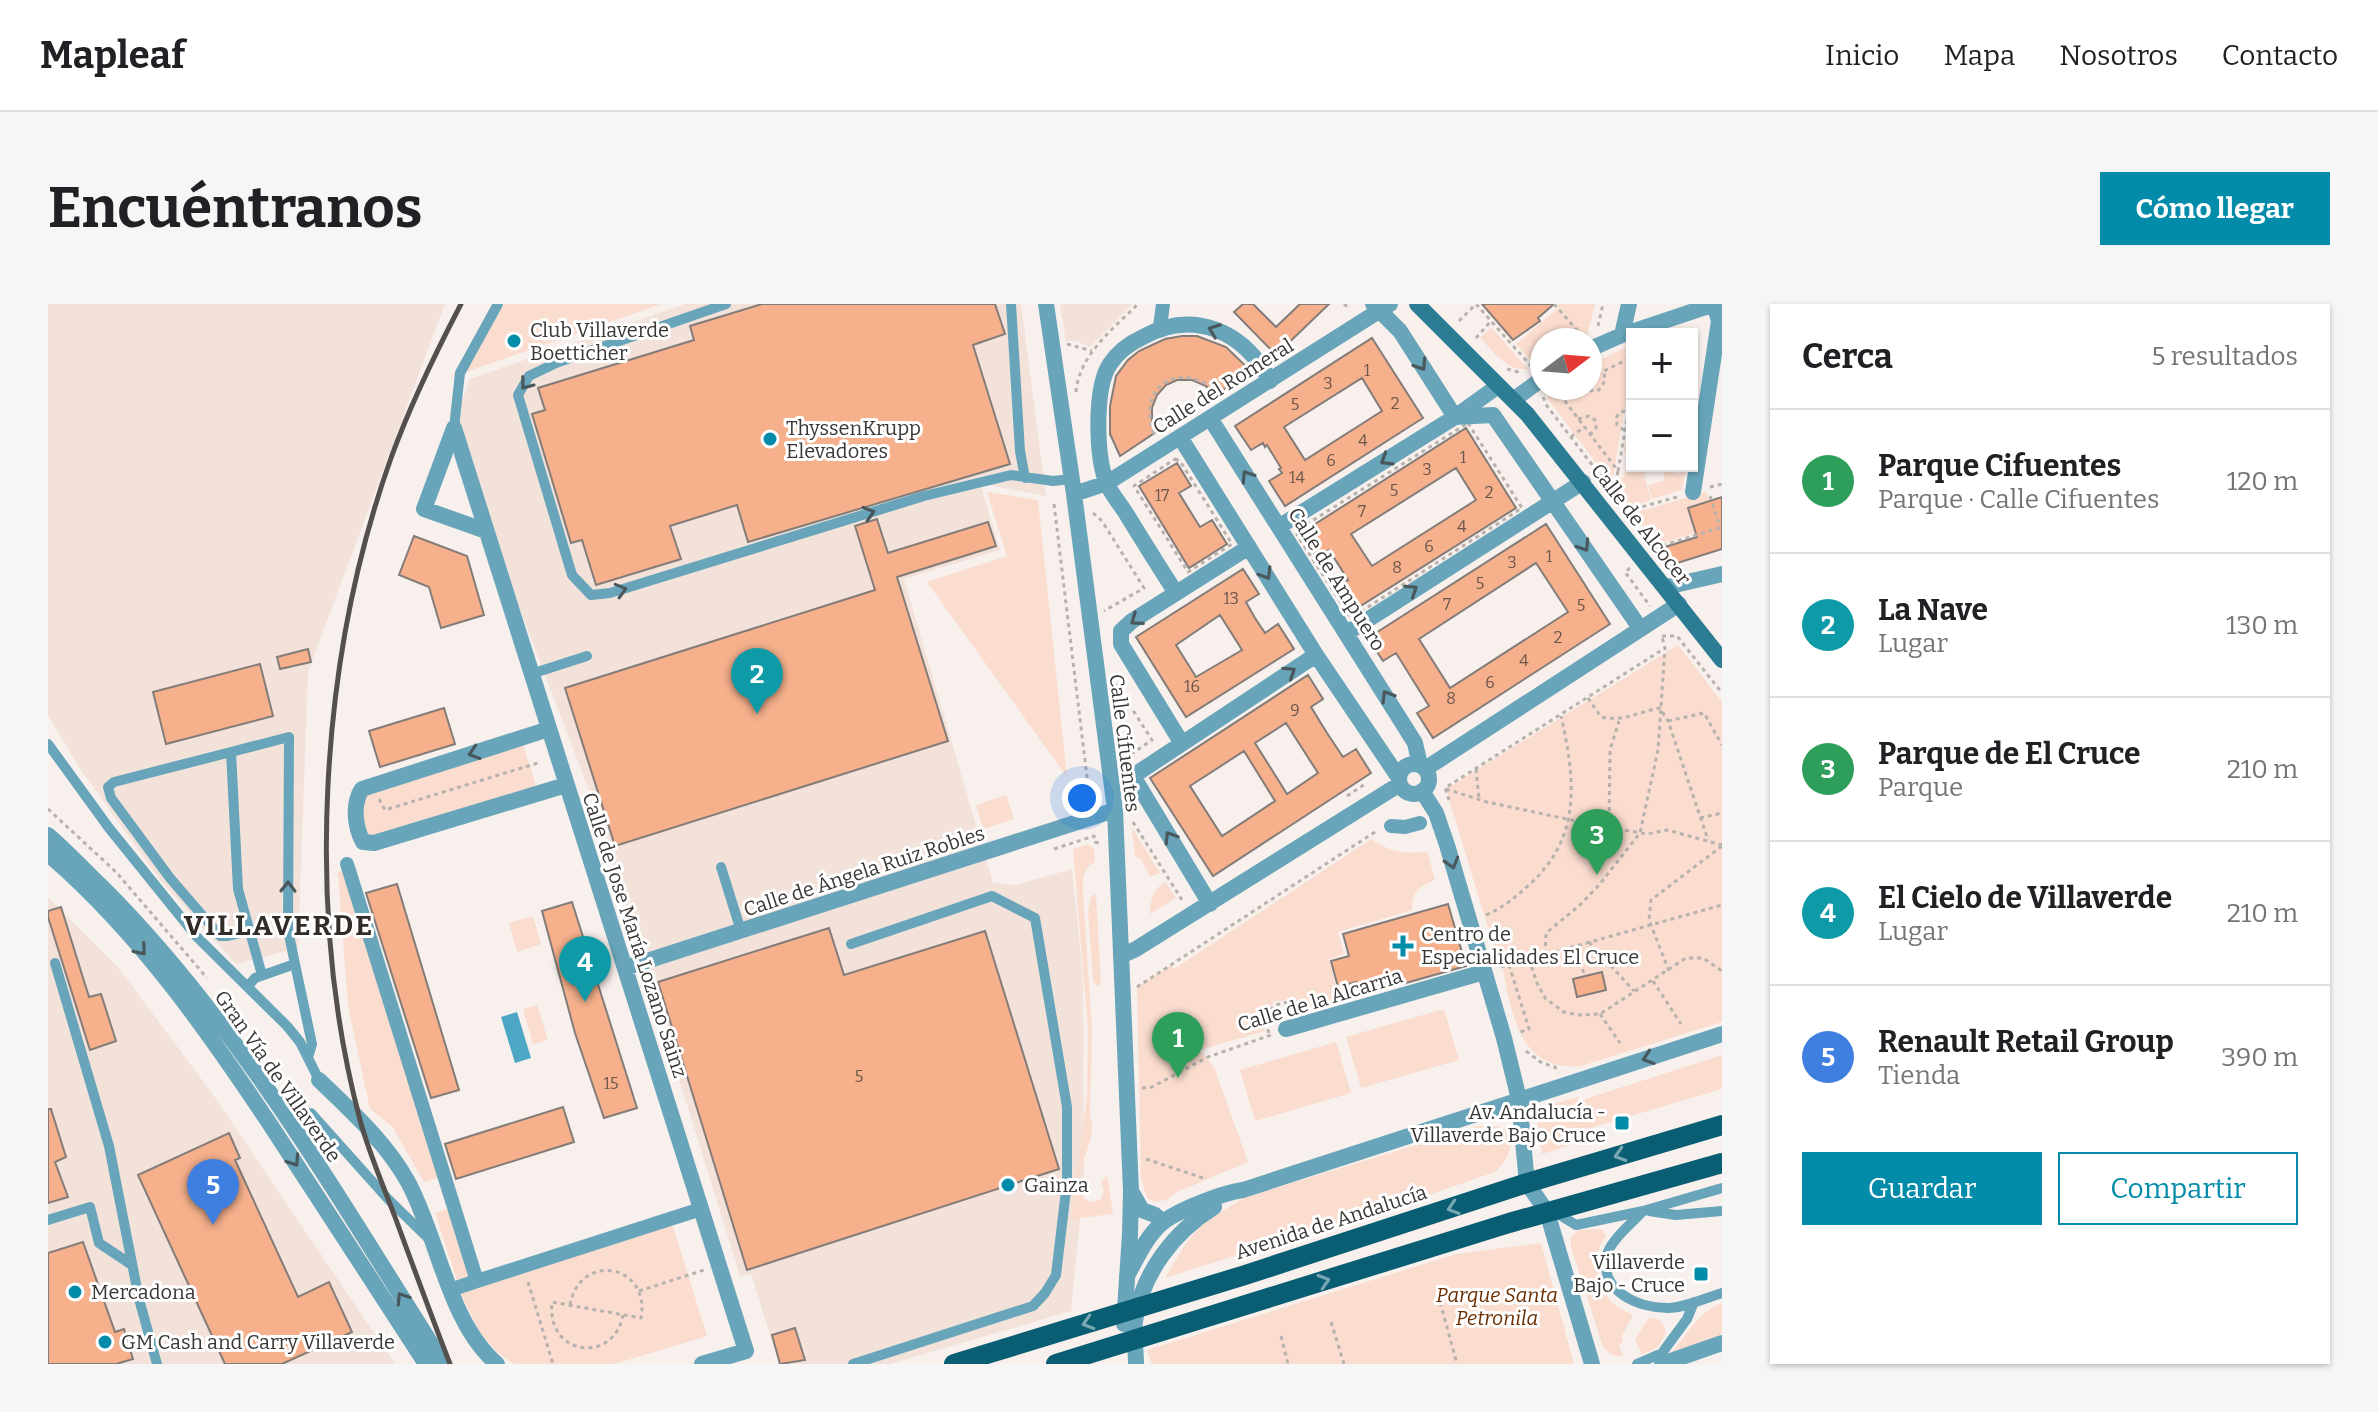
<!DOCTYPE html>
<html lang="es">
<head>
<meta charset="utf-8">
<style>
  body { margin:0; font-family:Bitter,serif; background:#f6f6f6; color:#202124 }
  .controls { position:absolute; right:24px; top:24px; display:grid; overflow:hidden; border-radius:0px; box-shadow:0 2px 6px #0004 }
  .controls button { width:72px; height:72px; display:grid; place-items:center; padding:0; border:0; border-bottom:2px solid #e0e0e0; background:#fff; color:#202124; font:40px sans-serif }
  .compass { position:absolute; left:1482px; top:24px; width:72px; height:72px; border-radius:50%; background:#fff; box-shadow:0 2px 6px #0004; rotate:74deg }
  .you { position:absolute; left:1034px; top:494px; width:28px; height:28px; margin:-20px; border:6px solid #fff; border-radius:50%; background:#1a73e8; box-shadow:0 0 0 12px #1a73e833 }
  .badge { display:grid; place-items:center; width:52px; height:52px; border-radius:50%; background:#038baa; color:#fff; font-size:26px; font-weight:700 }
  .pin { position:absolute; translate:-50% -66px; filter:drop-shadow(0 2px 4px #0008) }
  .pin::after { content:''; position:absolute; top:42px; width:28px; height:24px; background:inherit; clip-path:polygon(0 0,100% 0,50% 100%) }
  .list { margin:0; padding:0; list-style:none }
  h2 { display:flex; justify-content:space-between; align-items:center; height:104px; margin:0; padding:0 32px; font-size:34px }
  h2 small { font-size:26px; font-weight:400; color:#757577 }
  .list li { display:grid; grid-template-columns:52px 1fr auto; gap:24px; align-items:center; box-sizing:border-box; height:144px; padding:0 32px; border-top:2px solid #e0e0e0 }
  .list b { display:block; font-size:30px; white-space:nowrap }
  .list p { margin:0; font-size:26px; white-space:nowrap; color:#757577 }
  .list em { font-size:26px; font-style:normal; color:#757577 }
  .actions { display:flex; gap:16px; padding:24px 32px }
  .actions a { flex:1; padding:18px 0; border:2px solid #038baa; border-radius:0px; text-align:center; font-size:28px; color:#038baa }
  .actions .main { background:#038baa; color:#fff }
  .map { position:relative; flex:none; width:1674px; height:1060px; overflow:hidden; border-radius:0px }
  header { display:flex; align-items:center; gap:48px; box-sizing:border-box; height:112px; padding:0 40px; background:#fff; border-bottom:2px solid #e0e0e0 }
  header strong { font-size:38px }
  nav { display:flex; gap:44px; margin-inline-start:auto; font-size:28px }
  .intro { display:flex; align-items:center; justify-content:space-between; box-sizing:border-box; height:192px; padding:0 48px }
  h1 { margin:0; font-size:56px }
  .button { padding:20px 36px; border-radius:0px; background:#038baa; color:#fff; font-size:28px; font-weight:700 }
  main { display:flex; gap:48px; padding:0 48px }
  aside { flex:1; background:#fff; border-radius:0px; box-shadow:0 2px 6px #0004 }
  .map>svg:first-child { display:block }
</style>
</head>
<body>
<header>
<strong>Mapleaf</strong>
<nav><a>Inicio</a><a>Mapa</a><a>Nosotros</a><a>Contacto</a></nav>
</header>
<div class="intro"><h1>Encuéntranos</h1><a class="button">Cómo llegar</a></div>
<main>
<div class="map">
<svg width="1674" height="1060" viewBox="0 0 1674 1060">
  <rect width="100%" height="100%" fill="#f8f0ec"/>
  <path fill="#f2e2da" d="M0,0H397L260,368L250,644L188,660L113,577L32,465L0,411Z
    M637,0H973L998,192L940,181L933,183L952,246L856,275L945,579L967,581L1024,565L1035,673L1036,876L1023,1007L842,1060H731L703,970L692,972L545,497L454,258L409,111L422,75Z
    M1012,0H1085L1042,43L1028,37H1018Z
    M0,593L69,662L166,792L347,1060H0Z"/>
  <path fill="#faddcf" d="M444,0H613L404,73Z
    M1509,0H1547L1539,32L1532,36H1494V57L1487,61L1468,40L1511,3Z
    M1443,23L1480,65C1459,68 1446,48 1432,34Z
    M1584,40V60L1564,180L1499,94L1507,84H1542V61Z
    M1584,128V162H1597L1599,168L1596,170L1603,196L1581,203L1569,187L1572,175L1576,173L1580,153L1576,146L1579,134Z
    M1626,166L1628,170L1637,167L1634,186L1604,195L1600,181L1617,176L1615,169Z
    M939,188L990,196L1019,473L879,278L959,252Z
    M1658,188L1669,222L1609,241L1585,209Z
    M1630,341L1674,398V718L1533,762C1468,769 1463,702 1453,657H1450L1398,485Z
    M474,437L489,485L331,534L316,530L315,492Z
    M958,491L966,515L935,525L928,501Z
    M1084,524L1112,569L1102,573L1093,555L1087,553Z
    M1323,535C1340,547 1358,551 1379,547L1387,576C1371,582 1364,588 1364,606L1290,628L1296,650L1281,655L1289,685L1305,681L1308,690L1257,706L1246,696L1227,697L1215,712L1217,727L1152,746L1166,763L1200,858L1129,888L1118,896L1107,898L1099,894L1093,874L1089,683L1123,661L1126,667V665Z
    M1040,540L1046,545L1047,558C1035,563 1035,576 1035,588L1044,725L1042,811C1052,842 1020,863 1037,896L1044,898L1053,895L1056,886L1053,879L1059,871L1065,910L1023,915L1039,793L1040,725L1025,545Z
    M295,567L392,873L376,878L344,822L322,805L300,702L290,568Z
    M1118,578L1128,594L1102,610C1102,597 1105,584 1118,578Z
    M1048,590L1053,679L1049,682L1045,677L1040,607L1043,593Z
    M485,612L493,640L469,648L461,619Z
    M489,701L500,736L485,740L475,705Z
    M1396,705L1411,756L1313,784L1298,733Z
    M1288,738L1303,789L1207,817L1192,766Z
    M1674,751V784L1671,786L1542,824L1544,834L1494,850L1489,817L1499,802L1529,793L1531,797Z
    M1430,822C1436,823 1445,821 1451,823C1474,830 1459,858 1447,868L1270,929L1265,927L1117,974L1140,936L1156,918L1198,893Z
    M402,904L424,975L410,979L387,909Z
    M624,919L659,1032L566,1060H466L450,1049L433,1030L411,987Z
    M1554,925L1558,932C1542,952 1548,985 1568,1002C1573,1005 1579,1008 1585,1011L1574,1032L1575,1038L1571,1040L1575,1053L1564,1051L1555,1043L1523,943V934L1530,926Z
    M1493,939L1526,1060H1104L1099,1046L1408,950Z
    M1674,999V1030L1625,1050L1624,1048C1639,1031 1652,1006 1674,999Z
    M1601,1014C1612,1014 1617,1018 1618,1029L1610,1043L1594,1051L1587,1035Z"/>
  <path fill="#4ca7c4" d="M469,708L483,754L467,759L453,713Z"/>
  <path fill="#f6b18c" stroke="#837c79" stroke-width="2" fill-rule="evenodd" d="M714,0H947L957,30L925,41L962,160L700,238L689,201L622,222L633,255L548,281L534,236L523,239L484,110L497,106L490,84L646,36L642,22Z
    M1195,0H1205L1228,23L1252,0H1281L1228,51L1186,8Z
    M1434,0H1506L1490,14L1492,17L1465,36Z
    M1134,32H1149L1178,43L1204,68L1167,91L1158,82L1144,76H1129L1118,81L1109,91L1104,104V117L1108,128L1072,152L1062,130V102L1068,72L1080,56L1091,47L1117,35Z
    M1324,34L1375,114L1237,202L1221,177L1234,169L1231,165L1233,164L1219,141L1217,143L1215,139L1203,146L1187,122ZM1314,74L1334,107L1257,156L1236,123Z
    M1418,124L1468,204L1303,308L1288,283L1300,276L1290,260L1281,246L1269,253L1253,229ZM1408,164L1428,196L1324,262L1303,230Z
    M1129,159L1143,182L1131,189L1142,207L1152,223L1164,216L1179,240L1141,264L1091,182Z
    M1674,193V245L1623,261L1617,243L1649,233L1640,204Z
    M829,215L840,249L940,218L948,242L849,273L900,437L567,542L517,384L827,286L807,222Z
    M1498,220L1562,320L1385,434L1369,409L1381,402L1348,349L1335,357L1320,334ZM1488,259L1520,308L1402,384L1371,335Z
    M366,232L419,252L436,311L393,324L381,283L351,271Z
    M1195,265L1211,290L1198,298L1207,314L1217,329L1230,320L1246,345L1138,413L1088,333ZM1172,311L1194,346L1148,373L1128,341Z
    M260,345L263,358L232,365L229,353Z
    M212,360L225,412L118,440L105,388Z
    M1260,371L1275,395L1263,403L1279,429L1295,453L1308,445L1323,469L1165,572L1102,474ZM1238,419L1270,469L1239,490L1207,439ZM1196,447L1227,497L1174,532L1142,482Z
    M396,404L407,440L332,463L321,427Z
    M349,580L411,786L383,794L318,589Z
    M524,598L589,804L556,814L527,729L494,607Z
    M1400,600L1418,662L1312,692L1308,678L1290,683L1283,657L1301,652L1295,630Z
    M13,603L41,693L53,690L68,737L42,746L0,613V607Z
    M781,624L796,671L937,627L1011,865L699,966L610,678Z
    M1554,668L1558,686L1529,693L1525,675Z
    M515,803L526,838L408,875L397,840Z
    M0,805H3L18,853L7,858L20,893L0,899Z
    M181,829L192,854L187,856L250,993L281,978L304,1028L234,1060H177L90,871Z
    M35,938L67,1028L76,1025L85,1055L68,1060H0V949Z
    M747,1024L757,1056L732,1060L724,1031Z"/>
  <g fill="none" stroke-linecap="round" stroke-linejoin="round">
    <path stroke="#b8b2ae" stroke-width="3" stroke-dasharray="4 4" stroke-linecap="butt" d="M1296,0L1301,4
      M1428,0L1483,62
      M1506,0L1535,33
      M1411,17L1428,0
      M1550,22L1555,0
      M1637,30L1652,25
      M1428,34L1443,17
      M1019,40L1044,47
      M1459,65L1474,69
      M1542,74L1584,53
      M1507,84L1570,167L1584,86
      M1534,84L1540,87L1551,86L1557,77L1556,67
      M1028,88C1031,51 1066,24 1090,0
      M1495,93L1499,102L1591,222
      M1514,94L1527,84
      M1530,115L1541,112L1547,116L1548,124L1542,131
      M1420,119L1474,204L1306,312L1301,311L1249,231L1251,225Z
      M1576,126L1569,121L1568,114L1572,108L1580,107
      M1106,130C1087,81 1135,53 1172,91
      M1523,133L1536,123
      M1127,155L1132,157L1184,240L1140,268L1086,182Z
      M1662,183L1674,180
      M1566,187L1570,167
      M1662,192L1672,223
      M1006,200L1042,498
      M1579,207L1629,193
      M1045,209L1054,217L1096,284L1056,307
      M1615,242L1621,261
      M1607,244L1674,223
      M1582,264L1577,268L1602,302
      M1614,332H1629L1674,389
      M1068,380L1104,436L1076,455
      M1540,394L1553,413C1576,418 1589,408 1612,404L1620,417L1660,536
      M1620,417L1656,409L1674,441
      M1428,465L1431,495
      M1398,485L1439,498L1547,521L1599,530L1619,526L1674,541
      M1299,492L1317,480
      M331,495L337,506L493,458
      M1401,496L1397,484L1617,344
      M0,505L68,568L159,674
      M1652,514L1674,509
      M1085,518L1134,596
      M1561,523L1562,446L1571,417
      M1006,545L1046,532L1047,538L1051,539
      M1438,611C1456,603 1468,593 1483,579C1534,532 1527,474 1513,412
      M1541,638L1586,687
      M1528,642L1536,670
      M1497,650L1498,629L1532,601L1551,581L1592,529L1610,446L1617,344L1614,333
      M1481,655L1489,679L1497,694L1516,708L1530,711L1552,710L1638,654H1655L1674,667
      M1461,661L1481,725L1472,728
      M1453,663L1674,601
      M1621,667L1601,616L1603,596L1674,542
      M1605,677L1633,720
      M1089,683L1330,526
      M1552,710L1572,739
      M1221,729C1214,711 1222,699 1242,698L1252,705
      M1478,747L1494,759L1507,763L1510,769
      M1094,784L1104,783L1160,753L1223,731
      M1098,855L1155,874
      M480,978L505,1060
      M1388,983L1409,1060
      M591,987L656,966
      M522,1001C532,947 603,960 593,1014L504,998C498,1053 566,1060 575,1011
      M1283,1018L1296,1060
      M1233,1032L1240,1060"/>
    <path stroke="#68a5ba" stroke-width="10" d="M678,0L508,59L481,72L470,91L524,271L543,291L562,289L876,192L963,171L1005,177L1023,175
      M963,0L972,147L977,174
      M406,124L412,69L450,0
      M483,370L539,352
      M0,440L61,524L149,633L239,722L252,738L271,776
      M183,448L241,433L240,626L247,660
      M673,563L693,627
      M201,627L180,632H172L122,574L63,494L60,483L66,478L183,448L190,585L214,671
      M803,640L944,592L987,614L1019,803V878L1008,971L997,989L985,1002L805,1060
      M7,659L61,842L91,995L109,1060
      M200,682L207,674L247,660L264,740L260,754
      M263,809L340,895L382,936
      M1595,907C1584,919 1564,935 1559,950C1550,987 1590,1004 1620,1004C1637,1004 1657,994 1674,989
      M1601,907L1628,911L1674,907
      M1507,908L1528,921L1595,907L1674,884
      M0,916L42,903L51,939L84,961
      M1589,1060L1614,1049L1639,1015L1646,998"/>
    <path stroke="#68a5ba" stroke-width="14" d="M1112,23L1115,0
      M1343,522L1357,523L1372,519
      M299,560L429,977L653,905
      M402,986L429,977"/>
    <path stroke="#68a5ba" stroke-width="16" d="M998,0L1026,190L1067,506L1083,887L1082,930
      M1325,0L1352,27L1407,113L1445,111L1592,324
      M1574,31L1581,0
      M1542,45L1574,31L1667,0
      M1465,96L1494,75
      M1162,114L1362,431L1367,439L1372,461
      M406,124L698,1047L654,1060
      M406,124L376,205L438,227
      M1132,133L1268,351L1351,474
      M1645,188L1671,17L1666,0
      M1026,190L1059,179L1342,0
      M1232,222L1407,113L1450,82
      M1618,283L1674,270
      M1128,289C1111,263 1095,237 1079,211C1073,201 1064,191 1059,180C1048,153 1046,84 1062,60C1070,48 1082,39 1095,33C1146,5 1196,27 1222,77
      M1299,329L1535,178
      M501,425L314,485C304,500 307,523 315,538L326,539L518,481
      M1133,438L1073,340V327L1084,317L1201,243
      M1351 475a15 15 0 1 1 30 0a15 15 0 1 1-30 0Z
      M1377,465L1631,300
      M1374,487L1388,509L1399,541L1456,734L1471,795L1479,879L1499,908L1544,1060
      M1162,600L1085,472L1268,351
      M1073,652L1088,645L1352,480
      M577,664L1067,506
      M1238,725L1436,668
      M271,776C303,807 338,838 360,878C390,933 400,1018 449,1060
      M1083,887L1094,906L1107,911L1115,918
      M1614,1060L1674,1039"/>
    <path stroke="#68a5ba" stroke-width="16" d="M0,531C19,547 35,565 53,582C191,719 292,897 396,1060
      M0,550C92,629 163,731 229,831C279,907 328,983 378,1060
      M1079,972C1089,954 1098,933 1114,919C1130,906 1174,889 1195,886L1674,730
      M1076,1020L1082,930
      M1088,1060C1088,1046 1085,1030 1087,1017C1094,969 1126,928 1166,903"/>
    <path stroke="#2c7c94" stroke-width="16" d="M1369,0L1479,110L1674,356"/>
    <path stroke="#095e73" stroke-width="20" d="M906,1060L1194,972L1479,879L1674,821
      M1008,1060L1461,919L1674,859"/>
    <path stroke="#54504e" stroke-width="5" d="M402,1060C383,1011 365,962 347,913C335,881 321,849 312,816C257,608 271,356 343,154C362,101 387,50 413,0"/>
  </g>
  <defs><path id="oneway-chevron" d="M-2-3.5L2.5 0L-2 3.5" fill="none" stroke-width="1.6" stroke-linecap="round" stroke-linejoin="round" transform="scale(2)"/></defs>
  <g stroke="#48585d">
    <use href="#oneway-chevron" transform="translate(1166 26) rotate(-159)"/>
    <use href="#oneway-chevron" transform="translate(1373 61) rotate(57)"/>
    <use href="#oneway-chevron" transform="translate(478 80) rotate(127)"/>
    <use href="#oneway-chevron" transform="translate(1338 156) rotate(148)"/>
    <use href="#oneway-chevron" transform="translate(1199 172) rotate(-123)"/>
    <use href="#oneway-chevron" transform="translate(821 209) rotate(-17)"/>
    <use href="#oneway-chevron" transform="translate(1536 242) rotate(56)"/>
    <use href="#oneway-chevron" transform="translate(1218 270) rotate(58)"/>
    <use href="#oneway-chevron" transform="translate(573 286) rotate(-16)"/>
    <use href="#oneway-chevron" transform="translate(1364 286) rotate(-33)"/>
    <use href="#oneway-chevron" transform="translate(1088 316) rotate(144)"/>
    <use href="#oneway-chevron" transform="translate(1242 368) rotate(-33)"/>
    <use href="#oneway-chevron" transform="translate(1339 392) rotate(-121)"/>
    <use href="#oneway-chevron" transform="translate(426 449) rotate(162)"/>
    <use href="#oneway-chevron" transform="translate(1122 533) rotate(-122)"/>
    <use href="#oneway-chevron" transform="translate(1404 559) rotate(74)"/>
    <use href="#oneway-chevron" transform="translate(240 583) rotate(-89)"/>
    <use href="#oneway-chevron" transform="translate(93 646) rotate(50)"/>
    <use href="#oneway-chevron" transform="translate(1600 754) rotate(162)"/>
    <use href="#oneway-chevron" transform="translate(246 857) rotate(56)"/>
    <use href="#oneway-chevron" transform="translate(354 994) rotate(-123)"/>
  </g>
  <g stroke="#78a6b2">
    <use href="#oneway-chevron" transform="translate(1572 851) rotate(163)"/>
    <use href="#oneway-chevron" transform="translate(1405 904) rotate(162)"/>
    <use href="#oneway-chevron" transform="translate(1276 977) rotate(-17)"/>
    <use href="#oneway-chevron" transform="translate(1040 1019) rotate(163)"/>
  </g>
  <g fill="#038baa" stroke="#fff" stroke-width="3">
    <circle cx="466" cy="37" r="8"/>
    <circle cx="722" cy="135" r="8"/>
    <path d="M1351 630h8v8h8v8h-8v8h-8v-8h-8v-8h8z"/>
    <rect x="1566" y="811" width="16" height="16" rx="4"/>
    <circle cx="960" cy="881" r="8"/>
    <rect x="1645" y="962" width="16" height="16" rx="4"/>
    <circle cx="27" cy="988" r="8"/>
    <circle cx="57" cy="1038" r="8"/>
  </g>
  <g text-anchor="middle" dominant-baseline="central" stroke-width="6" stroke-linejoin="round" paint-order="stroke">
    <g font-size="16" fill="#69564b">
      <text x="1319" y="66">1</text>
      <text x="1280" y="79">3</text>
      <text x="1347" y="99">2</text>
      <text x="1247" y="100">5</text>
      <text x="1315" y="136">4</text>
      <text x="1415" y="153">1</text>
      <text x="1283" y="156">6</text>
      <text x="1379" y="165">3</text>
      <text x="1249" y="173">14</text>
      <text x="1346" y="186">5</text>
      <text x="1441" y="188">2</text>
      <text x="1114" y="191">17</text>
      <text x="1314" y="207">7</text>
      <text x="1414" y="222">4</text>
      <text x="1381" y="242">6</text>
      <text x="1501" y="252">1</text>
      <text x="1464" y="258">3</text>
      <text x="1349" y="263">8</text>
      <text x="1432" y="279">5</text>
      <text x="1183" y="294">13</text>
      <text x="1399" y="300">7</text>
      <text x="1533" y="301">5</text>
      <text x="1510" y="333">2</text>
      <text x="1476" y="356">4</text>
      <text x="1442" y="378">6</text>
      <text x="1144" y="382">16</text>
      <text x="1403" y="394">8</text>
      <text x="1247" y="406">9</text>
      <text x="811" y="772">5</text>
      <text x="563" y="779">15</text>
    </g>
    <g font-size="20" fill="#3a3735" stroke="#fff" text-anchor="start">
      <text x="482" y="26">Club Villaverde<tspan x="482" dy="23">Boetticher</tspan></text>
      <text x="738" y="124">ThyssenKrupp<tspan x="738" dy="23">Elevadores</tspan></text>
      <text x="1373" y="630">Centro de<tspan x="1373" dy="23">Especialidades El Cruce</tspan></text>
      <text x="1558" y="808" text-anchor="end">Av. Andalucía -<tspan x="1558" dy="23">Villaverde Bajo Cruce</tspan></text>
      <text x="976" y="881">Gainza</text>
      <text x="1637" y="958" text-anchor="end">Villaverde<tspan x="1637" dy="23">Bajo - Cruce</tspan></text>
      <text x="43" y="988">Mercadona</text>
      <text x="73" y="1038">GM Cash and Carry Villaverde</text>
    </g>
    <g font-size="20" fill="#3a3735" stroke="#fff">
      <text transform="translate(1175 82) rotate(-32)">Calle del Romeral</text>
      <text transform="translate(1593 220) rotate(52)">Calle de Alcocer</text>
      <text transform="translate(1289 275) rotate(58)">Calle de Ampuero</text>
      <text transform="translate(1077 439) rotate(83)">Calle Cifuentes</text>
      <text transform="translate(816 567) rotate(-18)">Calle de Ángela Ruiz Robles</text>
      <text transform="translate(587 631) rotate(72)">Calle de Jose María Lozano Sainz</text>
      <text transform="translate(1272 696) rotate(-17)">Calle de la Alcarria</text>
      <text transform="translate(230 772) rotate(55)">Gran Vía de Villaverde</text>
      <text transform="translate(1283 918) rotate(-18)">Avenida de Andalucía</text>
    </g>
    <g font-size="20" font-style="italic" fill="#6a2e01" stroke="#fff">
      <text x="1449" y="991">Parque Santa<tspan x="1449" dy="23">Petronila</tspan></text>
    </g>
    <g font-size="28" font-weight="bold" letter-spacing="2" fill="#322c29" stroke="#fff">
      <text x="231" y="621">VILLAVERDE</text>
    </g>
  </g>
</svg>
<div class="controls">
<button>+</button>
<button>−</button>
</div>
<svg class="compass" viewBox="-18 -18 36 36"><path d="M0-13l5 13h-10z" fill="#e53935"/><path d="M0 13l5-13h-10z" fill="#757577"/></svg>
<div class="you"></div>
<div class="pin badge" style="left:1130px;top:774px;background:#2e9e5b">1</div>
<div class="pin badge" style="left:709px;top:410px;background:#0f9aa8">2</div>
<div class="pin badge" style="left:1549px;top:571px;background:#2e9e5b">3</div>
<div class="pin badge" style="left:537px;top:698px;background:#0f9aa8">4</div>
<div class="pin badge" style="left:165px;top:921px;background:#3f7fe0">5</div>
</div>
<aside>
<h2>Cerca<small>5 resultados</small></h2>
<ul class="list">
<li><span class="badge" style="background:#2e9e5b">1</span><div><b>Parque Cifuentes</b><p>Parque · Calle Cifuentes</p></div><em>120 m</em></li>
<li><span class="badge" style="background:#0f9aa8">2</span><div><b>La Nave</b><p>Lugar</p></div><em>130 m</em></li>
<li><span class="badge" style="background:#2e9e5b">3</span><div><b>Parque de El Cruce</b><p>Parque</p></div><em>210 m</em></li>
<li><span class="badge" style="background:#0f9aa8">4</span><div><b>El Cielo de Villaverde</b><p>Lugar</p></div><em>210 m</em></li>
<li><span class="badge" style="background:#3f7fe0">5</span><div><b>Renault Retail Group</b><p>Tienda</p></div><em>390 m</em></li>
</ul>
<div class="actions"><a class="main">Guardar</a><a>Compartir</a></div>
</aside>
</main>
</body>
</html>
